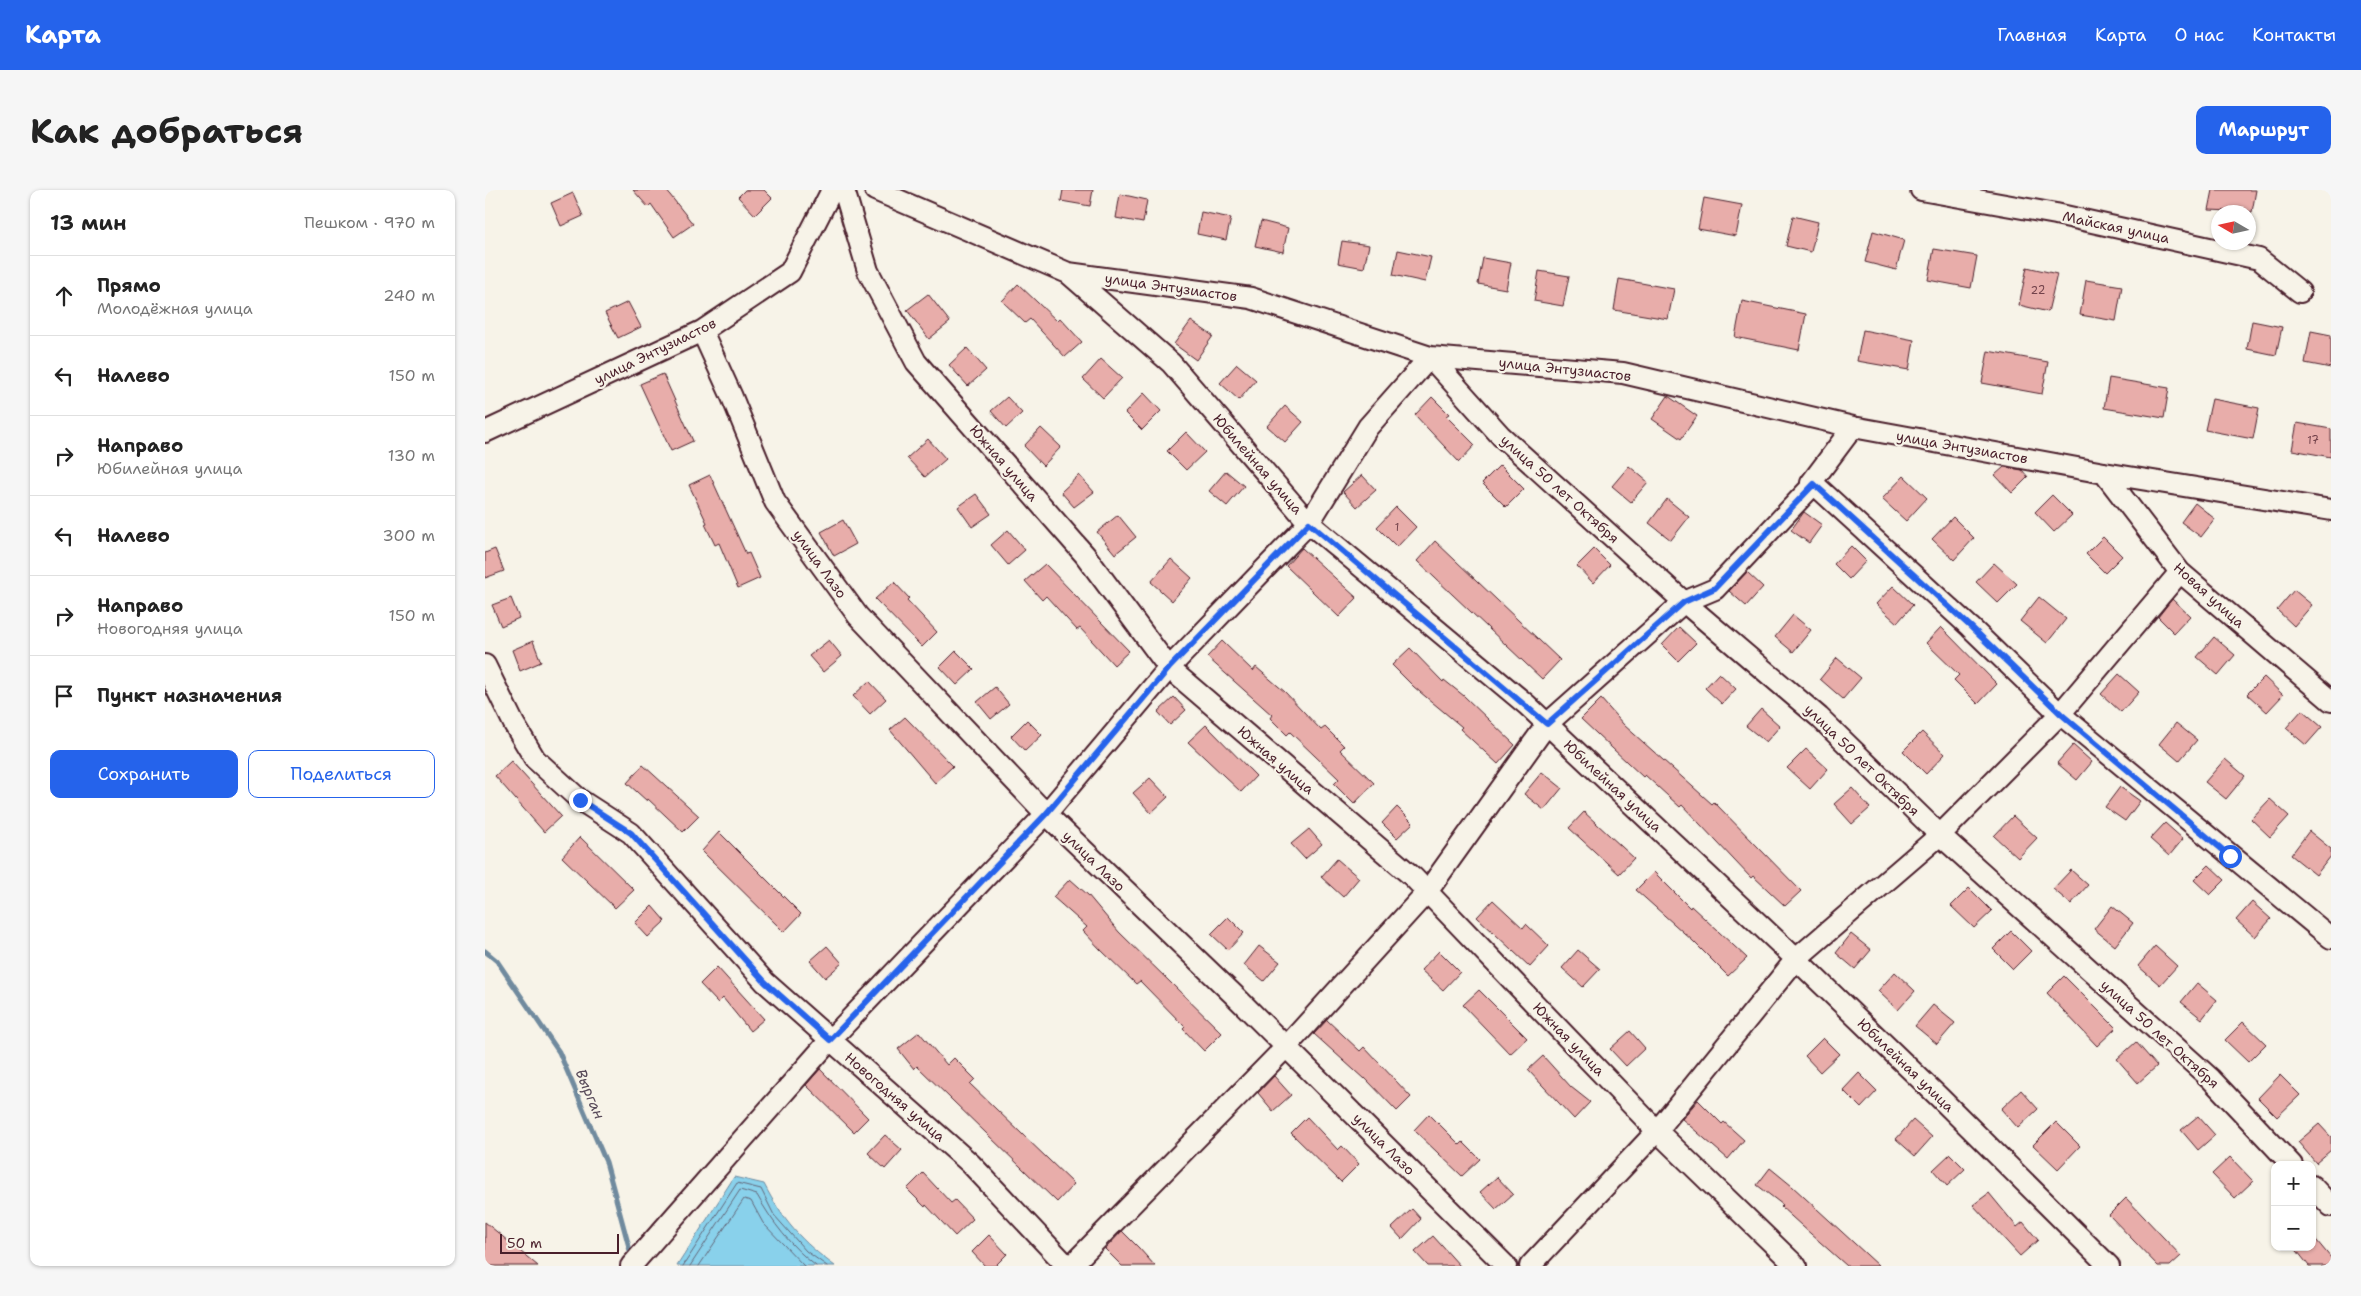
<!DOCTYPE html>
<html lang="ru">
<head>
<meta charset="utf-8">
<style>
  body { margin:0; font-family:"Shantell Sans",sans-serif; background:#f6f6f6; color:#222 }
  .controls { position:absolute; right:15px; bottom:15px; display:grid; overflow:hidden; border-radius:10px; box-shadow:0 1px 4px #0004 }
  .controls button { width:45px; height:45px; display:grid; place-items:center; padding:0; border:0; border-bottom:1px solid #e0e0e0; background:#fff; color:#222; font:25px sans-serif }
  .compass { position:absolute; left:1726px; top:15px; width:45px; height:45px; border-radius:50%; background:#fff; box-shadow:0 1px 4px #0004; rotate:279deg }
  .scale { position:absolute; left:15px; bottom:12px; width:119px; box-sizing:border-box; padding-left:5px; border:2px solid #4a1f2b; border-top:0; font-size:14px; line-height:18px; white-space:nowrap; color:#4a1f2b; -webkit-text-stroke:4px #f7f3e8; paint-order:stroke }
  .stop { position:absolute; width:15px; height:15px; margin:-11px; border:4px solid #2563eb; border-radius:50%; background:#fff }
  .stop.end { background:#2563eb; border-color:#fff; box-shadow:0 1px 5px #0008 }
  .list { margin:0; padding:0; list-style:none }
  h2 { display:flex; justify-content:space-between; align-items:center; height:65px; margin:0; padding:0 20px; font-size:21px }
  h2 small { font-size:16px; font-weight:400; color:#767676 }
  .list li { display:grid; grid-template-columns:32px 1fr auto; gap:15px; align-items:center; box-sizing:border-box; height:80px; padding:0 20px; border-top:1px solid #e0e0e0 }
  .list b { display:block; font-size:19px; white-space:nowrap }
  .list p { margin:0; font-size:16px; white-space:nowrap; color:#767676 }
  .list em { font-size:16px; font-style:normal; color:#767676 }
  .actions { display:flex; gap:10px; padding:15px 20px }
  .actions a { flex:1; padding:11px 0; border:1px solid #2563eb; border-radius:10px; text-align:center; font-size:18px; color:#2563eb }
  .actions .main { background:#2563eb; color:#fff }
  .icon { flex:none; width:28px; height:28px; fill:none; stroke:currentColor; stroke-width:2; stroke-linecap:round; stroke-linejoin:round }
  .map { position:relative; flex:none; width:1846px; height:1076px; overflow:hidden; border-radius:10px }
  header { display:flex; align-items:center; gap:30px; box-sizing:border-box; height:70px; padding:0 25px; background:#2563eb; color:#fff }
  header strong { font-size:24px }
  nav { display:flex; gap:28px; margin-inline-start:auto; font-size:18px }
  .intro { display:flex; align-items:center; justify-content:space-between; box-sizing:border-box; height:120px; padding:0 30px }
  h1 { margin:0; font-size:35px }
  .button { padding:12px 22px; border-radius:10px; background:#2563eb; color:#fff; font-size:18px; font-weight:700 }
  main { display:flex; gap:30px; padding:0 30px }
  aside { flex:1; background:#fff; border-radius:10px; box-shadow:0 1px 4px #0004 }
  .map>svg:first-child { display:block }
</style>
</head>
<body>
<header>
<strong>Карта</strong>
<nav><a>Главная</a><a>Карта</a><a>О нас</a><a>Контакты</a></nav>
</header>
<div class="intro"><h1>Как добраться</h1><a class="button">Маршрут</a></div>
<main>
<aside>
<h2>13 мин<small>Пешком · 970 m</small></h2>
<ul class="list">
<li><svg class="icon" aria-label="ahead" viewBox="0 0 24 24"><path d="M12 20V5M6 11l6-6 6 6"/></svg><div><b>Прямо</b><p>Молодёжная улица</p></div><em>240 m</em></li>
<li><svg class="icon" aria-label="left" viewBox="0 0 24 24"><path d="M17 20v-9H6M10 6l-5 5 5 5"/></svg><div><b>Налево</b></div><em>150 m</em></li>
<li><svg class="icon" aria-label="right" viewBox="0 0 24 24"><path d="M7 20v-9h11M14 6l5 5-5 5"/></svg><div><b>Направо</b><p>Юбилейная улица</p></div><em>130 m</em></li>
<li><svg class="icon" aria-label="left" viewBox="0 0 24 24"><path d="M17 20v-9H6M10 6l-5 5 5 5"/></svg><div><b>Налево</b></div><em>300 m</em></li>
<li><svg class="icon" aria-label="right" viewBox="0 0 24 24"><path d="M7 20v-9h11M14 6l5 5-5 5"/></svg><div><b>Направо</b><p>Новогодняя улица</p></div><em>150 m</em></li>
<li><svg class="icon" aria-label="arrive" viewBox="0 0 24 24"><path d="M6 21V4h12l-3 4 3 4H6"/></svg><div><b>Пункт назначения</b></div></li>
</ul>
<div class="actions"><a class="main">Сохранить</a><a>Поделиться</a></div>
</aside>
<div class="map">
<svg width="1846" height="1076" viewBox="0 0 1846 1076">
  <rect width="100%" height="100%" fill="#f7f3e8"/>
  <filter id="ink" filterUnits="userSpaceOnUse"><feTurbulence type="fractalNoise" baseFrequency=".02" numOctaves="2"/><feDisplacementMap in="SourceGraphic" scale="10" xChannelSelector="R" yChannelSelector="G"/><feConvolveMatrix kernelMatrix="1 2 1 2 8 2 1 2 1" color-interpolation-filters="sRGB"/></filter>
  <g filter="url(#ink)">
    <path fill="#89d1eb" stroke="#708a9e" d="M249,987L279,994C298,1031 317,1052 350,1076H192Z"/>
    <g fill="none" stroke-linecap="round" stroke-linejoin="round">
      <path stroke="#636678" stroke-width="1" d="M198,1076L252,993L276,999L289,1025L321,1061L342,1076
        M205,1076L255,1000L272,1005C287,1032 306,1057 331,1076
        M214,1076L259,1009L266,1011L278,1033L319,1076"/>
      <path stroke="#708a9e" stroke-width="5" d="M0,761L12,771L74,862L121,972L147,1068"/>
    </g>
    <path fill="#e8adaa" stroke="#4a1f2b" d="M148,0H181L208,34L189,47L166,14L163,17Z
      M260,0H279L287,8L270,25L253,7Z
      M578,0H608L605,16L576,11Z
      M1728,0H1771L1767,22L1724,20Z
      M88,3L98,26L76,36L66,13Z
      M635,4L662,10L658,33L631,28Z
      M1219,8L1257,15L1251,46L1213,39Z
      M716,22L746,28L741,50L712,44Z
      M1308,26L1333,32L1326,62L1301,56Z
      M776,31L803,38L798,62L770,56Z
      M1388,41L1419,50L1411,80L1380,72Z
      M857,51L884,55L879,78L853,73Z
      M1449,59L1492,66L1486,98L1443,90Z
      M913,60L946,67L940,92L908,85Z
      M998,68L1026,73L1021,99L993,94Z
      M1542,77L1572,84L1563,122L1534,115Z
      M1054,81L1084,86L1078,116L1049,111Z
      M1134,89L1189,99L1183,129L1129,120Z
      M1601,90L1637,96L1631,131L1595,125Z
      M533,94L572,131L575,128L597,152L580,167L545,129L540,133L517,111Z
      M443,104L465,132L444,149L422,120Z
      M1257,111L1321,124L1314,160L1250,147Z
      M143,112L156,137L133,148L120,123Z
      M706,131L728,146L711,170L689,154Z
      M1767,131L1797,137L1791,165L1762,159Z
      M1378,140L1429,150L1424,180L1372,171Z
      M1826,141L1846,145V178L1820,173Z
      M482,158L501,180L483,196L464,175Z
      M1503,161L1563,172L1557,204L1497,193Z
      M616,169L637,188L618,208L598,189Z
      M752,174L771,190L754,210L735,193Z
      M178,184L208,251L186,261L155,194Z
      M1624,188L1684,198L1679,228L1619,218Z
      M659,203L676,221L657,240L640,223Z
      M1183,206L1212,226L1196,249L1167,229Z
      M522,207L537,223L521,238L506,221Z
      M947,207L964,224L961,226L990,255L974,272L930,225Z
      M1727,209L1774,218L1768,249L1720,240Z
      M800,216L818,232L800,252L782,236Z
      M1812,233L1846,239V267L1807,260Z
      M556,238L576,257L558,276L539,256Z
      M701,242L720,262L701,280L682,261Z
      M443,249L461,269L440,287L422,268Z
      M1015,275L1039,299L1021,317L997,293Z
      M1144,276L1163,292L1146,312L1127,296Z
      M1519,277L1537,280L1543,287L1527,303L1510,285Z
      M741,281L759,296L742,316L724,301Z
      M225,285L261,364L264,363L275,388L253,398L234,353L230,355L220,334L222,333L204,295Z
      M594,285L609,302L589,317L576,302Z
      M877,285L891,300L872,317L858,302Z
      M1419,286L1442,308L1421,331L1397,309Z
      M491,304L506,324L487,337L473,317Z
      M1567,305L1587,325L1569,342L1550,322Z
      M1182,309L1204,327L1186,350L1164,333Z
      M1710,313L1730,329L1716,347L1696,332Z
      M911,317L931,337L912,357L892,337Z
      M1319,322L1337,335L1324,353L1306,340Z
      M633,325L651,347L630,364L612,342Z
      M1468,327L1489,348L1469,370L1447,349Z
      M358,330L371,354L349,366L336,342Z
      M523,340L540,360L523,375L506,355Z
      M1618,347L1637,366L1620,383L1601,364Z
      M950,351L1075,470L1057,489L932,371Z
      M1366,356L1381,371L1364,389L1349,374Z
      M817,358L872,408L854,427L801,376Z
      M10,359L19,381L0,388V363Z
      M1109,359L1125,375L1108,393L1092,376Z
      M686,369L707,388L687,411L666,392Z
      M1509,373L1532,394L1513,413L1491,392Z
      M560,374L644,461L629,475L595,438L592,440L561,406L557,410L540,391Z
      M1262,382L1278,397L1261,416L1244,401Z
      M409,392L424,408L422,410L452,442L437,457L390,409Z
      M1408,396L1428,415L1412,433L1391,414Z
      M1809,400L1827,415L1809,436L1792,420Z
      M1554,407L1581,429L1562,453L1535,431Z
      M26,408L34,428L16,436L7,415Z
      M1687,409L1705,426L1689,443L1673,427Z
      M1308,425L1326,440L1308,462L1290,447Z
      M1194,437L1211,453L1193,471L1177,455Z
      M1456,437L1512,494L1493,514L1469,490L1474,485L1441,453Z
      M1729,447L1750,465L1733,485L1712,467Z
      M344,450L357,466L338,482L324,466Z
      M48,451L56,472L35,481L27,460Z
      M737,451L768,481L771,477L800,502L836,540L840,537L859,556L855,560L889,593L869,614L849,594L854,589L805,542L802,545L785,528L787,525L722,467Z
      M925,458L958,492L959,490L979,506L1030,555L1013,574L975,539L977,537L929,497L907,475Z
      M471,461L489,479L472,495L455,477Z
      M1352,468L1376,488L1358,509L1335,489Z
      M1234,483L1251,499L1237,514L1220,498Z
      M1634,484L1654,502L1636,522L1616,504Z
      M1779,487L1798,505L1782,522L1762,504Z
      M384,491L401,509L385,524L368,506Z
      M510,497L524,514L506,529L492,512Z
      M689,507L701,520L685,535L673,522Z
      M1116,509L1139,535L1227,614L1229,612L1316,701L1300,716L1268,686L1266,688L1197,615L1195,617L1160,585L1158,587L1096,529Z
      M1276,519L1295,536L1281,552L1261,536Z
      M1817,520L1837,537L1821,555L1801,538Z
      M420,527L468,576L450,593L405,540Z
      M542,530L557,545L540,561L526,546Z
      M1691,533L1712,550L1694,571L1674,554Z
      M721,535L771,586L756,602L703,552Z
      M1437,542L1460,564L1441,584L1418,561Z
      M1588,555L1607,572L1592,590L1572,573Z
      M1321,559L1343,579L1325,599L1302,578Z
      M1740,569L1760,586L1741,609L1720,592Z
      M26,571L76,626L59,642L10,586Z
      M158,575L214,626L198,642L163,609L162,611L142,593Z
      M1057,582L1077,598L1059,620L1039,604Z
      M665,588L683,607L666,623L648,603Z
      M1635,597L1655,611L1640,631L1620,617Z
      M1367,598L1385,618L1367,634L1349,614Z
      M1785,609L1804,626L1785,647L1766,629Z
      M912,617L928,633L912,648L897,633Z
      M1099,622L1149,668L1134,684L1084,638Z
      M1528,626L1552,648L1533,668L1509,646Z
      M1680,633L1698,649L1684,666L1665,649Z
      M824,639L837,654L820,669L806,654Z
      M1824,641L1846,659V666L1831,685L1806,665Z
      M234,642L316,724L299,742L217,661Z
      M95,647L149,700L130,718L77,667Z
      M852,669L874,688L858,707L836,687Z
      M1724,675L1740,690L1725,705L1709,690Z
      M1586,680L1603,695L1586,714L1568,699Z
      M1169,682L1205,718L1206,716L1262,768L1243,786L1208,751L1151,700Z
      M585,689L603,705L634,742L737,843L719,861L698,839L700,837L655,791L651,794L616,760L598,741L602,737L568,707Z
      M1484,698L1507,721L1489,738L1466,716Z
      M1008,710L1038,738L1041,734L1064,756L1045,777L992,727Z
      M1767,712L1786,729L1770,747L1751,730Z
      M167,716L180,731L163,747L150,733Z
      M1627,716L1648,733L1630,756L1609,739Z
      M743,727L759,743L743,760L726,744Z
      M1526,741L1546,761L1528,779L1508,759Z
      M1366,744L1386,760L1370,779L1351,763Z
      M342,756L357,773L340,788L325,771Z
      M774,756L795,772L779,791L759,775Z
      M1670,756L1692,776L1675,795L1653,776Z
      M1093,760L1115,779L1098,797L1077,778Z
      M954,761L975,782L958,800L936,780Z
      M232,777L279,829L265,841L238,808L233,813L215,794Z
      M1410,782L1430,801L1413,820L1393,801Z
      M1579,786L1631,838L1612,856L1562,803Z
      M1712,793L1732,810L1717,829L1696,812Z
      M994,800L1042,848L1025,864L978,815Z
      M1448,815L1470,833L1452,854L1430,836Z
      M842,830L875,861L879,857L926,907L912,921L880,888L879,889L829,844Z
      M1758,832L1781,854L1763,872L1740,850Z
      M1145,841L1160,858L1141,876L1125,859Z
      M434,842L462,875L469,868L490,889L485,894L589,994L572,1012L432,876L429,879L413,859Z
      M1338,848L1354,864L1335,882L1320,866Z
      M1651,852L1672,876L1653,893L1632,869Z
      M1058,866L1086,897L1105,912L1089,929L1043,880Z
      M335,879L383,928L369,942L321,895Z
      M1374,883L1392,901L1376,918L1358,900Z
      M1795,885L1815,905L1792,927L1773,908Z
      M789,886L806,905L788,921L773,903Z
      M1536,900L1553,919L1533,938L1516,919Z
      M1213,910L1237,934L1239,932L1259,950L1243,969L1197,929Z
      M944,924L975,955L978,952L995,969L977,986L929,940Z
      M1713,926L1730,945L1713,960L1696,940Z
      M822,927L853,960L857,956L874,974L856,992L806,943Z
      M1428,930L1447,947L1430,966L1411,949Z
      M1571,932L1595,956L1573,979L1548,955Z
      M1834,934L1846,947V960L1831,973L1813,952Z
      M400,945L417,960L400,979L383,963Z
      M1465,964L1480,979L1462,996L1448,980Z
      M1745,967L1768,991L1750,1008L1727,984Z
      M1285,978L1307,996L1394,1076H1362L1317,1036L1296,1017L1298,1015L1272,995Z
      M438,983L466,1013L470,1010L488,1029L470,1046L441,1015L440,1017L422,999Z
      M1012,987L1028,1004L1011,1019L995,1002Z
      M1504,1003L1532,1037L1538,1032L1553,1050L1535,1066L1488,1015Z
      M1641,1008L1696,1066L1685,1076H1673L1624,1025Z
      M927,1019L936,1029L917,1049L907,1038Z
      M0,1032L53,1076H0Z
      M637,1041L654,1058L670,1076H637L620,1059Z
      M504,1045L522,1064L510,1076H500L487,1062Z
      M1827,1045L1846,1068V1072L1841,1076H1824L1809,1057H1827Z
      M948,1046L975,1076H943L930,1062Z"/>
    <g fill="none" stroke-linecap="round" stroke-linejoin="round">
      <defs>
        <path id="minor" d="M359,0L383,81L431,172L600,365L684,478L928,687L1172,941L1311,1076
          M390,0L583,83L766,108L945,167L1138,183L1368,237L1619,283L1846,320
          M1436,0L1571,24L1774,69L1815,102
          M583,83L686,173L824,333L1042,515L1311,769L1454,907L1624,1076
          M217,141L247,207L290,312L373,426L561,624L749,805L1021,1076
          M0,242L217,141L305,82L347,0
          M1619,283L1695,382L1846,511
          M1329,294L1485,437L1575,524L1846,748
          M0,475L29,534L50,569L95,610L146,643L280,792L486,974L582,1076
          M1827,996L1846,1016
          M146,1076L345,850L561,624L684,478L824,333L883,237L945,167L1016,246L1199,412L1334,527L1455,645L1726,889L1807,975
          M586,1076L801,857L942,702L1062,534L1199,412L1230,399L1329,294L1326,293L1368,237
          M1045,1076L1172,941L1311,769L1455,645L1575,524L1695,382"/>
      </defs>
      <use href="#minor" stroke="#4a1f2b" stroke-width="24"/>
      <use href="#minor" stroke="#f7f3e8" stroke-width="20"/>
    </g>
  </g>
  <g fill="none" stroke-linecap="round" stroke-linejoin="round" filter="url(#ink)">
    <path stroke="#2563eb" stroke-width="6" d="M95,610L146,643L280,792L345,850L561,624L684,478L824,333L1062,534L1199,412L1230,398L1329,294L1486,437L1576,524L1745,666"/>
  </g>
  <g text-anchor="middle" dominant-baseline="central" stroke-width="4.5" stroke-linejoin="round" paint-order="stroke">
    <g font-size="11" fill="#72424b">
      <text x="1553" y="100">22</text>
      <text x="1828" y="250">17</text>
      <text x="912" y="337">1</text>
    </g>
    <g font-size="14" fill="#4a1f2b" stroke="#f7f3e8">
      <text transform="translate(1631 37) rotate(12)">Майская улица</text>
      <text transform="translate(686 97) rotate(8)">улица Энтузиастов</text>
      <text transform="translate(170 161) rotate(-26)">улица Энтузиастов</text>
      <text transform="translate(1080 179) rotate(6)">улица Энтузиастов</text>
      <text transform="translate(1477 257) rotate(10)">улица Энтузиастов</text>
      <text transform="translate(519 273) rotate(49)">Южная улица</text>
      <text transform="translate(773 274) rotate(49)">Юбилейная улица</text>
      <text transform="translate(1075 299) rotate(42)">улица 50 лет Октября</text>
      <text transform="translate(335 374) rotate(54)">улица Лазо</text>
      <text transform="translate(1724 405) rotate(42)">Новая улица</text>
      <text transform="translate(791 570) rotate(41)">Южная улица</text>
      <text transform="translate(1377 570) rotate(44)">улица 50 лет Октября</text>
      <text transform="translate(1128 596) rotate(43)">Юбилейная улица</text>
      <text transform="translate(609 671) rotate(44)">улица Лазо</text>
      <text transform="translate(1675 844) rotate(42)">улица 50 лет Октября</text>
      <text transform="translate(1084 849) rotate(46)">Южная улица</text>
      <text transform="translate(1421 875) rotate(44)">Юбилейная улица</text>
      <text transform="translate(410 907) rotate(41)">Новогодняя улица</text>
      <text transform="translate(899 954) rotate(45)">улица Лазо</text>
    </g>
    <g font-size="15" font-style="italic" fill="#5a4c5b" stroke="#f7f3e8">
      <text transform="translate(105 904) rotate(67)">Вырган</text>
    </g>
  </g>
</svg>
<div class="controls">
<button>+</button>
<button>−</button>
</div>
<svg class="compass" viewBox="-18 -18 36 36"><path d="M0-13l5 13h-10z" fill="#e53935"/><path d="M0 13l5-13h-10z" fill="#767676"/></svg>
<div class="scale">50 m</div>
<div class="stop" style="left:1745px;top:666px"></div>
<div class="stop end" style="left:95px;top:610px"></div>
</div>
</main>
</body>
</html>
